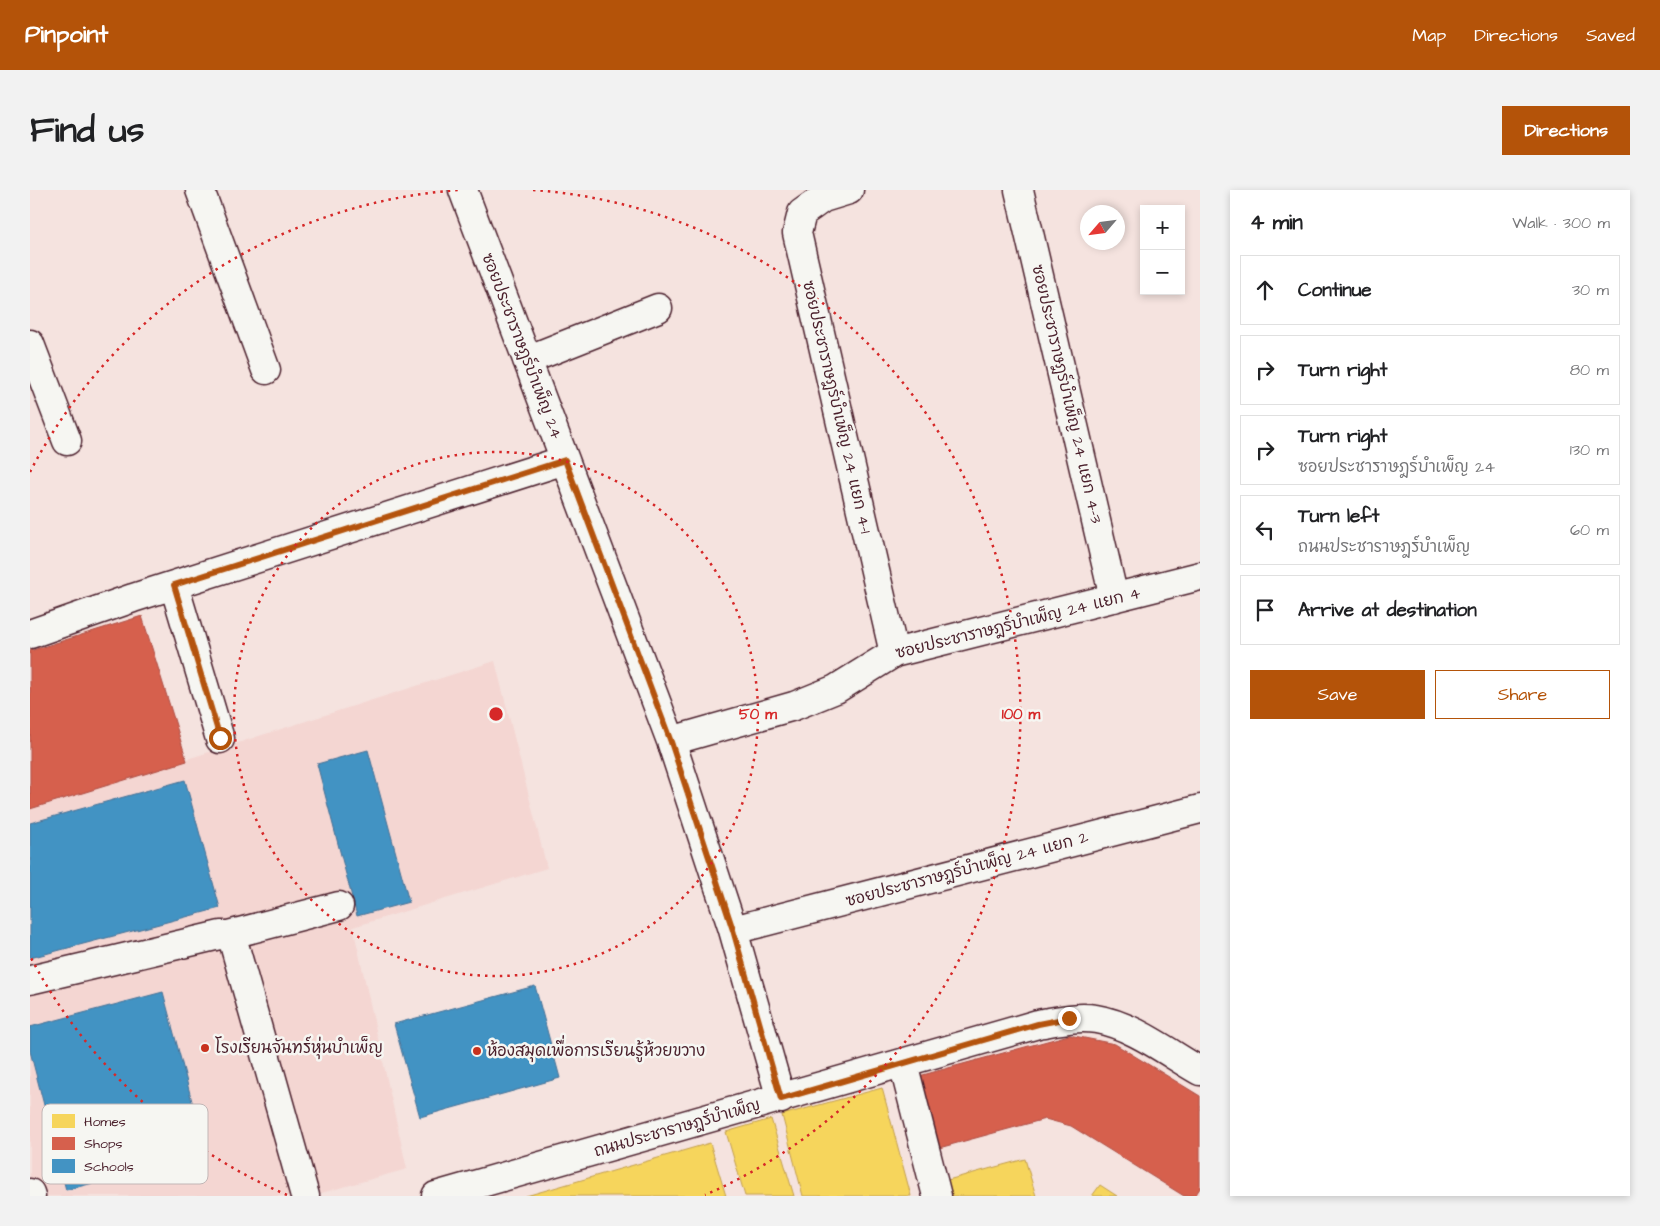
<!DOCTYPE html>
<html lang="en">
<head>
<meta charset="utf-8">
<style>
  body { margin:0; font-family:"Architects Daughter","Playpen Sans Thai",sans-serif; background:#f2f2f2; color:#202124 }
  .controls { position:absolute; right:15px; top:15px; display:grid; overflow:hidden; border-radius:0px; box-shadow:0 2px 8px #0003 }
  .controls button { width:45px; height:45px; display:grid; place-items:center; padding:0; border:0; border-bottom:1px solid #e0e0e0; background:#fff; color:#202124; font:25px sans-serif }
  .compass { position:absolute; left:1050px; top:15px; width:45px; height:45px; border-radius:50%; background:#fff; box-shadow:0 2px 8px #0003; rotate:242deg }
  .stop { position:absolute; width:15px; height:15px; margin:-11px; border:4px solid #b45309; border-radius:50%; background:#fff }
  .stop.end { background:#b45309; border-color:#fff; box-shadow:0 1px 5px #0008 }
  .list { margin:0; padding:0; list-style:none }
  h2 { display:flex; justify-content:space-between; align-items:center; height:65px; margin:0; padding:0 20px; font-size:21px }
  h2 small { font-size:16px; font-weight:400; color:#757577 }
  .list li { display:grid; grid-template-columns:32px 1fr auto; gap:15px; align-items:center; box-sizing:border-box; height:70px; margin:0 10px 10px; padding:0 10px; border:1px solid #e0e0e0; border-radius:0px }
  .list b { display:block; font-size:19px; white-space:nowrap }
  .list p { margin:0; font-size:16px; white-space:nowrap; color:#757577 }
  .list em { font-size:16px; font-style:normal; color:#757577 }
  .actions { display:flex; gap:10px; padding:15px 20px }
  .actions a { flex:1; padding:11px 0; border:1px solid #b45309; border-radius:0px; text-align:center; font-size:18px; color:#b45309 }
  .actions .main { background:#b45309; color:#fff }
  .icon { flex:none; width:28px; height:28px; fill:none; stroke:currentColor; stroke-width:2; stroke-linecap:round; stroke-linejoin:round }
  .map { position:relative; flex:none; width:1170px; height:1006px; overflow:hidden; border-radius:0px }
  header { display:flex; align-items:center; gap:30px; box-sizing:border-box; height:70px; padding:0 25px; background:#b45309; color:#fff }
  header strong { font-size:24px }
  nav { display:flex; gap:28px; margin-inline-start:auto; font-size:18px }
  .intro { display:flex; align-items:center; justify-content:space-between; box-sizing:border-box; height:120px; padding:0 30px }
  h1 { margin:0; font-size:35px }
  .button { padding:12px 22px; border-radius:0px; background:#b45309; color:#fff; font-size:18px; font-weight:700 }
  main { display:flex; gap:30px; padding:0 30px }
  aside { flex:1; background:#fff; border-radius:0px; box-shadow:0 2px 8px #0003 }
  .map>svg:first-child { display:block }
</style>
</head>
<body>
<header>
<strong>Pinpoint</strong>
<nav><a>Map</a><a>Directions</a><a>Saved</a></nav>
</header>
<div class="intro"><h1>Find us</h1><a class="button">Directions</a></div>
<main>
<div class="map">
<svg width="1170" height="1006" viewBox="0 0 1170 1006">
  <rect width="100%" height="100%" fill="#f5e3df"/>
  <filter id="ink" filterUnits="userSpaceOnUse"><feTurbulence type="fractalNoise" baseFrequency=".02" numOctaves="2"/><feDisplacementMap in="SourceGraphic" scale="10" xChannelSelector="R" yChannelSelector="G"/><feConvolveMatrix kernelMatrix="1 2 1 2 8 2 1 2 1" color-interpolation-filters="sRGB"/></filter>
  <g filter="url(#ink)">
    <path fill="#f4d6d2" d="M465,471L517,678L323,737L377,979L281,1006H0V619Z"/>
    <path fill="#f6d55c" stroke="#c29e4d" d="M852,898L881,1006H773L752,925Z
      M741,929L764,1006H715L696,942Z
      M680,953L696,1006H496Z
      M995,969L1006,1006H917L914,991Z
      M1070,995L1087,1006H1062Z"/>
    <path fill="#d6604d" stroke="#ac4c43" d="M112,426L157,571L0,619V461Z
      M1039,845L1085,854L1170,906V998L1165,1006H1154L1041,936L1015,929L909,958L889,886Z"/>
    <path fill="#4393c3" stroke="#457095" d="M338,560L379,712L327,726L287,574Z
      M155,590L190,718L0,768V633Z
      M505,796L530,888L390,927L364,834Z
      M133,802L176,964L36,1000L0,861V837Z"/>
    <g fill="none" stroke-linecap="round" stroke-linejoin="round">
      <defs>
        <path id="minor" d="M170,0L236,180
          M433,0L641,551L703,740L751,909
          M819,0L793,8L772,23L767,43L864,463
          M989,0L1084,408
          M0,154L37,251
          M497,170L628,118
          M144,395L190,549
          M0,444L103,408L535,270
          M641,551L764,516L806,499L864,463L1170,386
          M703,740L1170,619
          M198,745L309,716
          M0,790L190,745H198L204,754L275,1006
          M873,873L907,1006
          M0,1003L1,1006
          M406,1006L1008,834C1027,831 1046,826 1066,829C1103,835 1138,863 1170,881"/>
      </defs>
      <use href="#minor" stroke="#4a1f2b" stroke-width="31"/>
      <use href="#minor" stroke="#f6f6f2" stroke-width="28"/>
    </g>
  </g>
  <g fill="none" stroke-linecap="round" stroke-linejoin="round" filter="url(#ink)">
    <path stroke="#b45309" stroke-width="6" d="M190,548L144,395L535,270L641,552L703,740L751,909L1008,834L1039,828"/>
  </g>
  <g fill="none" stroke="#d62828" stroke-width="2.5" stroke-dasharray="2.5 5">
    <circle cx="466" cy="524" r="262"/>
    <path d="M257 1005A525 525 0 0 1 0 766M0 282A525 525 0 0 1 429 0M503 0A525 525 0 0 1 675 1005"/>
  </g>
  <g fill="#c8321e" stroke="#f6f6f2" stroke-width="2">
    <circle cx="175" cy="858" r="5"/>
    <circle cx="447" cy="861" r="5"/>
  </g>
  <g text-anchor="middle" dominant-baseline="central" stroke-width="5" stroke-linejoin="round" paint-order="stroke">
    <g font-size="16" fill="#4a1f2b" stroke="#f6f6f2">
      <text transform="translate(492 156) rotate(69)">ซอยประชาราษฎร์บำเพ็ญ 24</text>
      <text transform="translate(1037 204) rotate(77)">ซอยประชาราษฎร์บำเพ็ญ 24 แยก 4-3</text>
      <text transform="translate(807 217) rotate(77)">ซอยประชาราษฎร์บำเพ็ญ 24 แยก 4-1</text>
      <text transform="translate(988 433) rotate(-14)">ซอยประชาราษฎร์บำเพ็ญ 24 แยก 4</text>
      <text transform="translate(937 679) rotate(-15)">ซอยประชาราษฎร์บำเพ็ญ 24 แยก 2</text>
      <text transform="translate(647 938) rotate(-16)">ถนนประชาราษฎร์บำเพ็ญ</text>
    </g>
    <g font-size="16" fill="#4a1f2b" stroke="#f6f6f2" text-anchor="start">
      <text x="185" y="858">โรงเรียนจันทร์หุ่นบำเพ็ญ</text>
      <text x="457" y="861">ห้องสมุดเพื่อการเรียนรู้ห้วยขวาง</text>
    </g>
  </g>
  <rect x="12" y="914" width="166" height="80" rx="8" fill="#f6f6f2" stroke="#c2b6b6" stroke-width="1"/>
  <rect x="22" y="924" width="23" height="14" fill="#f6d55c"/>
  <rect x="22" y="947" width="23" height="13" fill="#d6604d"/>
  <rect x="22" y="969" width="23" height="14" fill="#4393c3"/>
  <g font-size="14" fill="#4a1f2b">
    <text x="54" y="936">Homes</text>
    <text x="54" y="958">Shops</text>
    <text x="54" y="981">Schools</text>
  </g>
  <circle cx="466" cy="524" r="8" fill="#d62828" stroke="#f6f6f2" stroke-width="2.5"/>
  <g font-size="15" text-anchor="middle" font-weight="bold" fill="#d62828" stroke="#f6f6f2" stroke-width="5" stroke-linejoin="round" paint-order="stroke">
    <text x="728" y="529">50 m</text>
    <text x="991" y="529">100 m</text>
  </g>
</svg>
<div class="controls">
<button>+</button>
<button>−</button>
</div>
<svg class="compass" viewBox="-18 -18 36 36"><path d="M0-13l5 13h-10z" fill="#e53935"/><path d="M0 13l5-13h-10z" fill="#757577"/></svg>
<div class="stop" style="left:190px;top:548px"></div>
<div class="stop end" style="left:1039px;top:828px"></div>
</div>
<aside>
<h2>4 min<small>Walk · 300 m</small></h2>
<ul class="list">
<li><svg class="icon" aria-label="ahead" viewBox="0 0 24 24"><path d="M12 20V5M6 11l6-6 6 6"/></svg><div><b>Continue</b></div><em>30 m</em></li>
<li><svg class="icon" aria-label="right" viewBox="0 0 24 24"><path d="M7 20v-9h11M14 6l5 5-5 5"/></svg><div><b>Turn right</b></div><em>80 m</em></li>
<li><svg class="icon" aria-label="right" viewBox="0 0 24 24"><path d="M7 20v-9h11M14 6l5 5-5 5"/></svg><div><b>Turn right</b><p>ซอยประชาราษฎร์บำเพ็ญ 24</p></div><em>130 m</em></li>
<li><svg class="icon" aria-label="left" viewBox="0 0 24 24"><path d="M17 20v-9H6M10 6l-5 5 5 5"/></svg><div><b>Turn left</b><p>ถนนประชาราษฎร์บำเพ็ญ</p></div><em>60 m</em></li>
<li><svg class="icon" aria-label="arrive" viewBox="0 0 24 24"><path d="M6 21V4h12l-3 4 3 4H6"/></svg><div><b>Arrive at destination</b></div></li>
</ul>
<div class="actions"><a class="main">Save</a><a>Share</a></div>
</aside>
</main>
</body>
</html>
